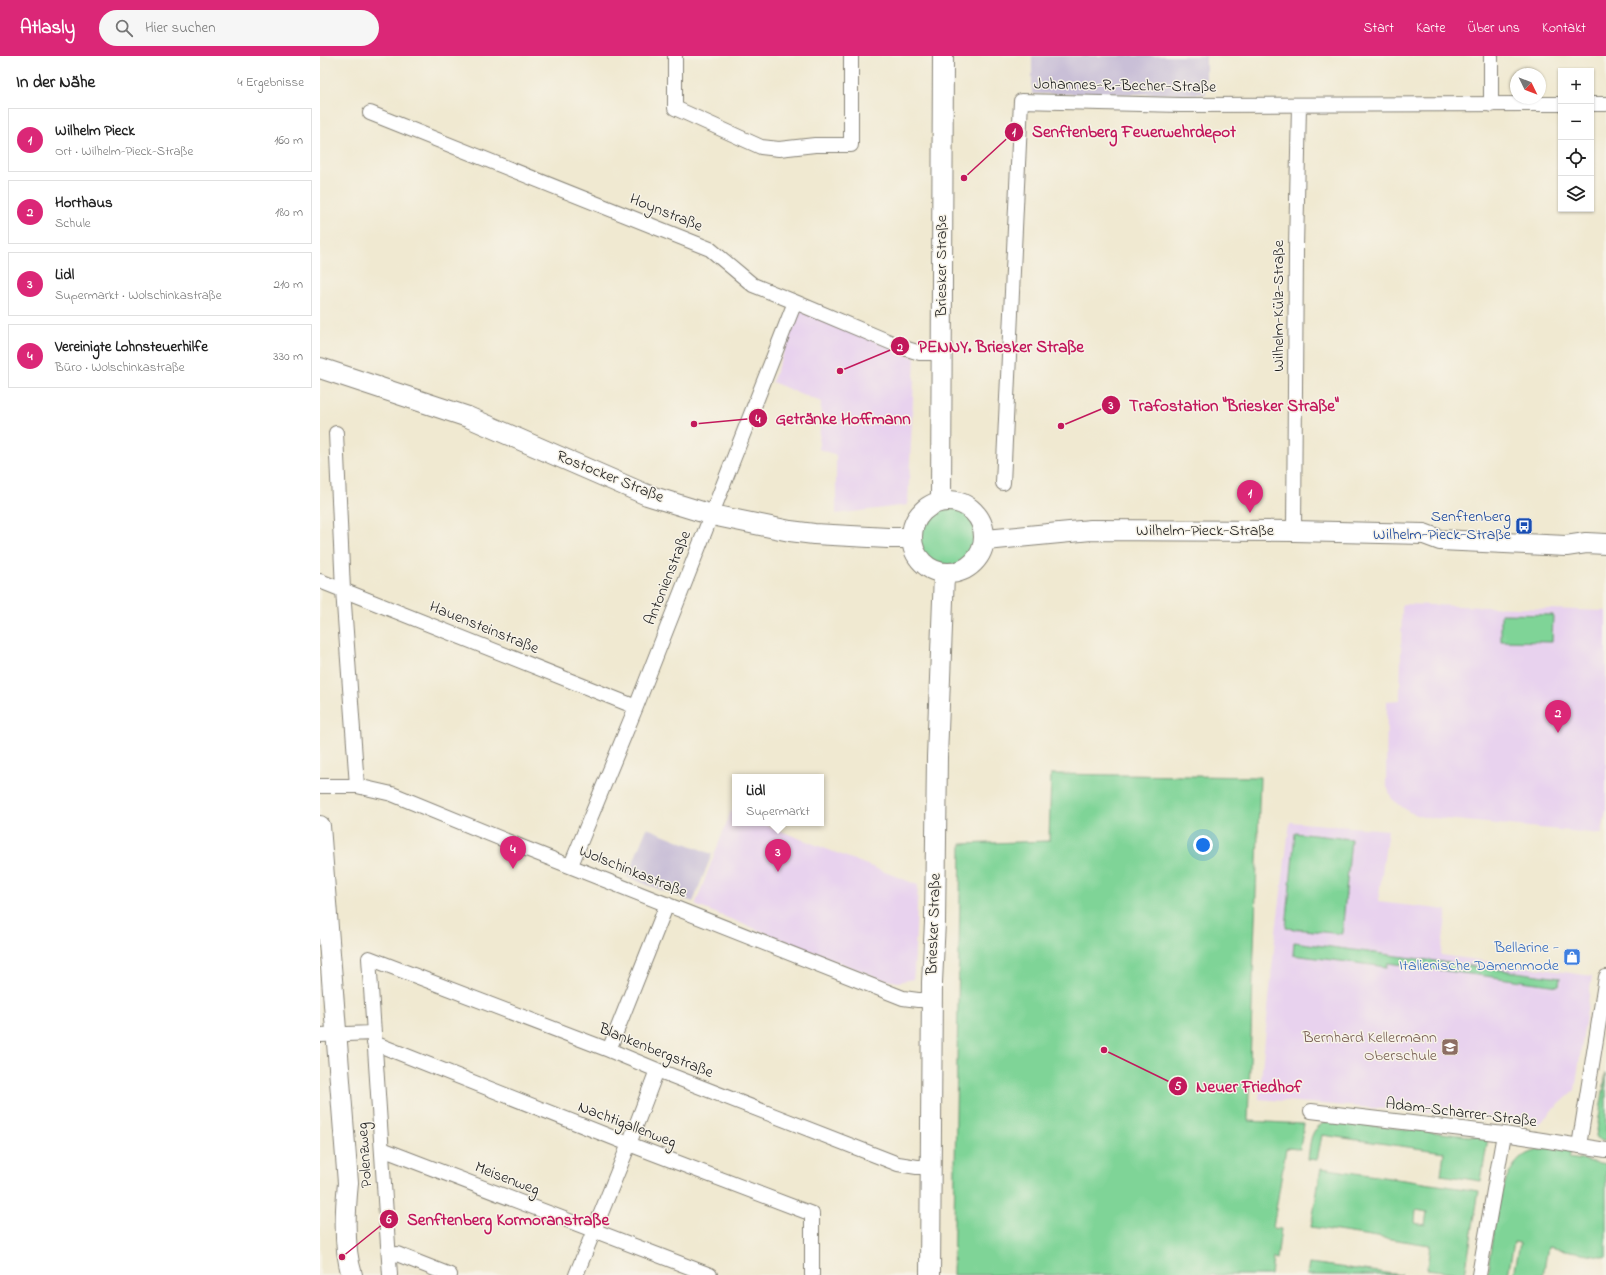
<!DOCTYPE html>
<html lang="de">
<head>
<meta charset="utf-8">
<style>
  body { margin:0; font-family:"Indie Flower",sans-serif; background:#f6f6f6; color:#222 }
  .controls { position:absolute; right:12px; top:12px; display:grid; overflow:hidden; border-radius:0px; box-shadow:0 1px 3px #0004 }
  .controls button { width:36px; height:36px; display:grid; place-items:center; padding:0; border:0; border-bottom:1px solid #e0e0e0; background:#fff; color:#222; font:20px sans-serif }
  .compass { position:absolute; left:1190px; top:12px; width:36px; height:36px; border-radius:50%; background:#fff; box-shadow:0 1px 3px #0004; rotate:133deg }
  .you { position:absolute; left:883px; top:789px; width:14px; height:14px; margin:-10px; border:3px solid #fff; border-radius:50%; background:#1a73e8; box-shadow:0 0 0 6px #1a73e833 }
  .badge { display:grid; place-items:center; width:26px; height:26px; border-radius:50%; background:#db2777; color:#fff; font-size:13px; font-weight:700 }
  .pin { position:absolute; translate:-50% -33px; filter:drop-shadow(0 1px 2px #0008) }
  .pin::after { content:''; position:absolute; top:21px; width:14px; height:12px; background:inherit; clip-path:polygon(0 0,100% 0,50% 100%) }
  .popup { position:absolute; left:412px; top:718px; width:92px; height:52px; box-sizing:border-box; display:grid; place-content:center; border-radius:0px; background:#fff; filter:drop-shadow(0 1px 3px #0005); font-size:13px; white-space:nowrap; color:#767676 }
  .popup b { font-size:15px; color:#222 }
  .popup::after { content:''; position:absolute; left:50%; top:100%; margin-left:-8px; border:8px solid transparent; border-top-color:#fff }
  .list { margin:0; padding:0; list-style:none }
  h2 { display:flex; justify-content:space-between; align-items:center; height:52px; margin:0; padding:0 16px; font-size:17px }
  h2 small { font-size:13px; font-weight:400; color:#767676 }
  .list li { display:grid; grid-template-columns:26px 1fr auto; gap:12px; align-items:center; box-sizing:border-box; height:64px; margin:0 8px 8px; padding:0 8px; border:1px solid #e0e0e0; border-radius:0px }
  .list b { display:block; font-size:15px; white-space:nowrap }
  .list p { margin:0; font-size:13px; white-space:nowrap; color:#767676 }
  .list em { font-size:13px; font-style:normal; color:#767676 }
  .icon { flex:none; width:22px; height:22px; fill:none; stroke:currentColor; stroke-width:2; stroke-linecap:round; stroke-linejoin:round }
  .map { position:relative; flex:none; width:1286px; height:1219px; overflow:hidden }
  header { display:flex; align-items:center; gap:24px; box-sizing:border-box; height:56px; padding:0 20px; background:#db2777; color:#fff }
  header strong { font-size:19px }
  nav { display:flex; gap:22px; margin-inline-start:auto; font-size:14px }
  .search { width:280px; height:36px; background:#f6f6f6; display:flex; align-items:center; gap:10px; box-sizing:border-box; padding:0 14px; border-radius:22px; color:#767676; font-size:15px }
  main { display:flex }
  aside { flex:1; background:#fff }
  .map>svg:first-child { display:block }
</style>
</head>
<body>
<header>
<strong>Atlasly</strong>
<div class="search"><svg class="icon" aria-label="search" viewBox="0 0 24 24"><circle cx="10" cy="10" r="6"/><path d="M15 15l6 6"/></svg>Hier suchen</div>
<nav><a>Start</a><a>Karte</a><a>Über uns</a><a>Kontakt</a></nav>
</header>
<main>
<aside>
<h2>In der Nähe<small>4 Ergebnisse</small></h2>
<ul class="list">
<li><span class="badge">1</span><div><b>Wilhelm Pieck</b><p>Ort · Wilhelm-Pieck-Straße</p></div><em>160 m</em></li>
<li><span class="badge">2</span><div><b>Horthaus</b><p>Schule</p></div><em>180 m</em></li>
<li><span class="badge">3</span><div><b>Lidl</b><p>Supermarkt · Wolschinkastraße</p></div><em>210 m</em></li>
<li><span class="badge">4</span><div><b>Vereinigte Lohnsteuerhilfe</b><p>Büro · Wolschinkastraße</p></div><em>330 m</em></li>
</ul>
</aside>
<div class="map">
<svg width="1286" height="1219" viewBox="0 0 1286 1219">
  <rect width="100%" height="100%" fill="#f7f3e8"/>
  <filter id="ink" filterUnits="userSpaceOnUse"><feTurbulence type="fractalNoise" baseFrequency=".025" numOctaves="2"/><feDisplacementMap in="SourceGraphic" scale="8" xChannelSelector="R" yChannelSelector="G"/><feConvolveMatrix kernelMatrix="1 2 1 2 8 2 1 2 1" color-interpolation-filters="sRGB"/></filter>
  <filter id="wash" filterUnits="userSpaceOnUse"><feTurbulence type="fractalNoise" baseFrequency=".012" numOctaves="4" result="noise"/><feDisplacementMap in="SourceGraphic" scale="16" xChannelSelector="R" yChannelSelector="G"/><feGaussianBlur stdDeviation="0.9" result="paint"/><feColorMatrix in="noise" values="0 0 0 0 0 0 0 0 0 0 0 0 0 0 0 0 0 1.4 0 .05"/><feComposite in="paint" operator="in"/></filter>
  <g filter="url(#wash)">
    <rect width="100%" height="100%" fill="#f0e9d1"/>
    <path fill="#e8d2ee" d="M480,253L595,302L588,449L516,458V399L499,393L501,346L452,326Z
      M1082,548L1286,555V753L1282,778L1103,761L1089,756L1072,743L1066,728L1067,645L1080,644Z
      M411,755L415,757V767H440L598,829L594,916L593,923L578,926L561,923L375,849Z
      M970,766L1068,774L1058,846L1127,854L1121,899L1272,920L1255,1034L1217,1069L1166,1061L939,1043L955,883Z"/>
    <path fill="#c9bfd7" d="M712,0H886V38H712Z
      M327,772L392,798L373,846L307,821Z"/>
    <path fill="#7fd497" stroke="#4e785a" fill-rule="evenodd" d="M599 481a30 30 0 1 1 60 0a30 30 0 1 1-60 0Z
      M1181,558L1233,559L1232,586L1181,585Z
      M731,718L940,721L928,1065L984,1068L980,1093L966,1092L953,1172L961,1173L957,1203L953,1202L951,1219H633L641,788L729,785Z
      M975,777L1031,783L1022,878L966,872Z
      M974,886L1240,922L1239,930L1068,907L1067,911L973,899Z
      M1286,1017V1086L1278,1084L1276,1080Z
      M1009,1065L1168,1082L1161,1125L1121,1119L1124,1096L1002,1079L997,1104L988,1103C991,1084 989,1072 1009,1065Z
      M1228,1092L1240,1093L1251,1095L1249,1102L1286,1108V1201L1228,1191L1223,1219H1194L1200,1187L1194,1186L1188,1219H1167C1172,1188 1177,1121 1201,1102C1209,1096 1219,1094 1228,1092Z
      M1001,1112L1159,1135L1145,1218L1107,1213L1110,1189L991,1171ZM1096,1154L1107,1156L1105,1169L1095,1167Z
      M989,1207L1082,1219H987Z"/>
  </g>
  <g filter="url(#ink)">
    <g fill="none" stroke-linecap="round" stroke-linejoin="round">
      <defs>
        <path id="street" d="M355,0V52L441,91L459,93L495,89H531V0
          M1271,48H1286
          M1171,49V0
          M50,57L390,193L433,229L475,246L584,292L600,297H621
          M16,377L23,534L37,730
          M683,427L701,45L860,49L1241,48
          M974,475L976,192L979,49
          M0,525L316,651
          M0,730H37L72,738L199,790L583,942L598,944H612
          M251,809L316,651L475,246
          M0,979L53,977
          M54,987L309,1088L492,1158V1219
          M289,994L347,848
          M991,1055L1184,1078L1286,1094
          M1259,1090L1286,921
          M62,1093L390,1219
          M69,1201L77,1198L130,1219
          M70,1219L49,902L289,994L337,1014L578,1108L597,1111H611
          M256,1219L309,1088L337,1014
          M1159,1219L1184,1078"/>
        <path id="secondary" d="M0,312L148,361L327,439L392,459L470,475L494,478L568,482H591
          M621,444L623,0
          M592 481a36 36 0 1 1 72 0a36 36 0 1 1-72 0Z
          M666,484L771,474L974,475L1104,478L1120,484L1246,490L1266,487L1286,488
          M0,770L28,1127C25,1156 23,1191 32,1219
          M610,1219L612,926L615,866L617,701L624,518"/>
      </defs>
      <use href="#street" stroke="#868276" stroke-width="16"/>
      <use href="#secondary" stroke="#868276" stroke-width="22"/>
      <use href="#street" stroke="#fff" stroke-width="14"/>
      <use href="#secondary" stroke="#fff" stroke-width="20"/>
    </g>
  </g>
  <defs>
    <symbol id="bus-square" viewBox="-11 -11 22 22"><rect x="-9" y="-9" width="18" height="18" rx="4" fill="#1a4fb4" stroke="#f7f3e8"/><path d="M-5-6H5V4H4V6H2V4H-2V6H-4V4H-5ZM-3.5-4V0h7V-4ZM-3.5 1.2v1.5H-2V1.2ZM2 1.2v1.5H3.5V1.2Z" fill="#fff"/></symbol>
    <symbol id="shop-square" viewBox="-11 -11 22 22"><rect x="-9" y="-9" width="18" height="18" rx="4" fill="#3f7fe0" stroke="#f7f3e8"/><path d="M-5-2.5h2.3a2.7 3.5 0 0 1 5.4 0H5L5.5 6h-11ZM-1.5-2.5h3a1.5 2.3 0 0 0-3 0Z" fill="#fff"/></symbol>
    <symbol id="school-square" viewBox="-11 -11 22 22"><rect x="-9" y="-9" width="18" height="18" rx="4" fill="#8d6e63" stroke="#f7f3e8"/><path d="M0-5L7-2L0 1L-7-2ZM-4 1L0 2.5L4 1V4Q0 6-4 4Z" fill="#fff"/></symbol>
  </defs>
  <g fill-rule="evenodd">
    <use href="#bus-square" x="1194" y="460" width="20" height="20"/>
    <use href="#shop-square" x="1242" y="891" width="20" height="20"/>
    <use href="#school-square" x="1120" y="981" width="20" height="20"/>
  </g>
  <g text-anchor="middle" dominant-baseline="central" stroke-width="3" stroke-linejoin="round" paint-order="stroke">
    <g font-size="16" fill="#1c1c1c" stroke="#f7f3e8">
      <text transform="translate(805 30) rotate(1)">Johannes-R.-Becher-Straße</text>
      <text transform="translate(346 157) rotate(22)">Hoynstraße</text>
      <text transform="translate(622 210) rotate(-90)">Briesker Straße</text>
      <text transform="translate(959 250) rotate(-90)">Wilhelm-Külz-Straße</text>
      <text transform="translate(290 421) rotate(22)">Rostocker Straße</text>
      <text x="885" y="475">Wilhelm-Pieck-Straße</text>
      <text transform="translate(348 522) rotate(-68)">Antonienstraße</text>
      <text transform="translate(164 572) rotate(22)">Hauensteinstraße</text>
      <text transform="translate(313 816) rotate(22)">Wolschinkastraße</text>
      <text transform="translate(614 868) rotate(-88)">Briesker Straße</text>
      <text transform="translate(336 995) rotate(22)">Blankenbergstraße</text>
      <text transform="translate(1141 1057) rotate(7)">Adam-Scharrer-Straße</text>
      <text transform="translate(307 1069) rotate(21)">Nachtigallenweg</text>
      <text transform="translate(45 1099) rotate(-94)">Polenzweg</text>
      <text transform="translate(187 1123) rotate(21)">Meisenweg</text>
    </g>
    <g font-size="16" fill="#164399" stroke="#f7f3e8" text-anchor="end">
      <text x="1191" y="461">Senftenberg<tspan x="1191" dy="18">Wilhelm-Pieck-Straße</tspan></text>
    </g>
    <g font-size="16" fill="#366cbe" stroke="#f7f3e8" text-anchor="end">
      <text x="1239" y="892">Bellarine -<tspan x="1239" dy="18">Italienische Damenmode</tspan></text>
    </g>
    <g font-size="16" fill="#785e54" stroke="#f7f3e8" text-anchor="end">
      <text x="1117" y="982">Bernhard Kellermann<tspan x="1117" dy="18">Oberschule</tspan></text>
    </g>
  </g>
  <path fill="none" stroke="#c2185b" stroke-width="1.5" d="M644 122L694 76M520 315L580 290M741 370L791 349M374 368L438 362M784 994L858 1030M22 1201L69 1163"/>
  <g fill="#c2185b" stroke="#f7f3e8" stroke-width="1.5">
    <circle cx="644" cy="122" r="4"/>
    <circle cx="520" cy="315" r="4"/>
    <circle cx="741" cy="370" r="4"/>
    <circle cx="374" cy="368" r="4"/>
    <circle cx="784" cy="994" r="4"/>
    <circle cx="22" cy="1201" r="4"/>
    <circle cx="694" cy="76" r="10"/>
    <circle cx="580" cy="290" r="10"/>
    <circle cx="791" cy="349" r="10"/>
    <circle cx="438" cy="362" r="10"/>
    <circle cx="858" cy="1030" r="10"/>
    <circle cx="69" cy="1163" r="10"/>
  </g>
  <g font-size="12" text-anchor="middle" font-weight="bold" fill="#fff">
    <text x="694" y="80">1</text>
    <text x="580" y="295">2</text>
    <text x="791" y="353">3</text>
    <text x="438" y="367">4</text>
    <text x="858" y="1034">5</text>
    <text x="69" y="1167">6</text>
  </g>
  <g font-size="17" text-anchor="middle" font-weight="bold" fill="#c2185b" stroke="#f7f3e8" stroke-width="3" stroke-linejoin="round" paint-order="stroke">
    <text x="814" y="81">Senftenberg Feuerwehrdepot</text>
    <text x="681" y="296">PENNY. Briesker Straße</text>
    <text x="914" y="355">Trafostation "Briesker Straße"</text>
    <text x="523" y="368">Getränke Hoffmann</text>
    <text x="929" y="1036">Neuer Friedhof</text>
    <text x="188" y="1169">Senftenberg Kormoranstraße</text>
  </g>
</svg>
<div class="controls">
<button>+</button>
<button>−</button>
<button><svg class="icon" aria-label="locate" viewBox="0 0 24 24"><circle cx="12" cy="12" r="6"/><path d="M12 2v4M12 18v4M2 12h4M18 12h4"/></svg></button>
<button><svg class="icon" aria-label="layers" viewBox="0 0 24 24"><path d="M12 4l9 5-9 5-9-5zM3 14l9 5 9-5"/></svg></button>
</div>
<svg class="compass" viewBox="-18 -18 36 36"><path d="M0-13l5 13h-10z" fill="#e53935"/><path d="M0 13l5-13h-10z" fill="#767676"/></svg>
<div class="you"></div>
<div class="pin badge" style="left:930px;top:457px">1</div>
<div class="pin badge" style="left:1238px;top:677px">2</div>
<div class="pin badge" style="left:458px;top:816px">3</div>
<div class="popup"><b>Lidl</b>Supermarkt</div>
<div class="pin badge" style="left:193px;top:813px">4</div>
</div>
</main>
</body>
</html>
